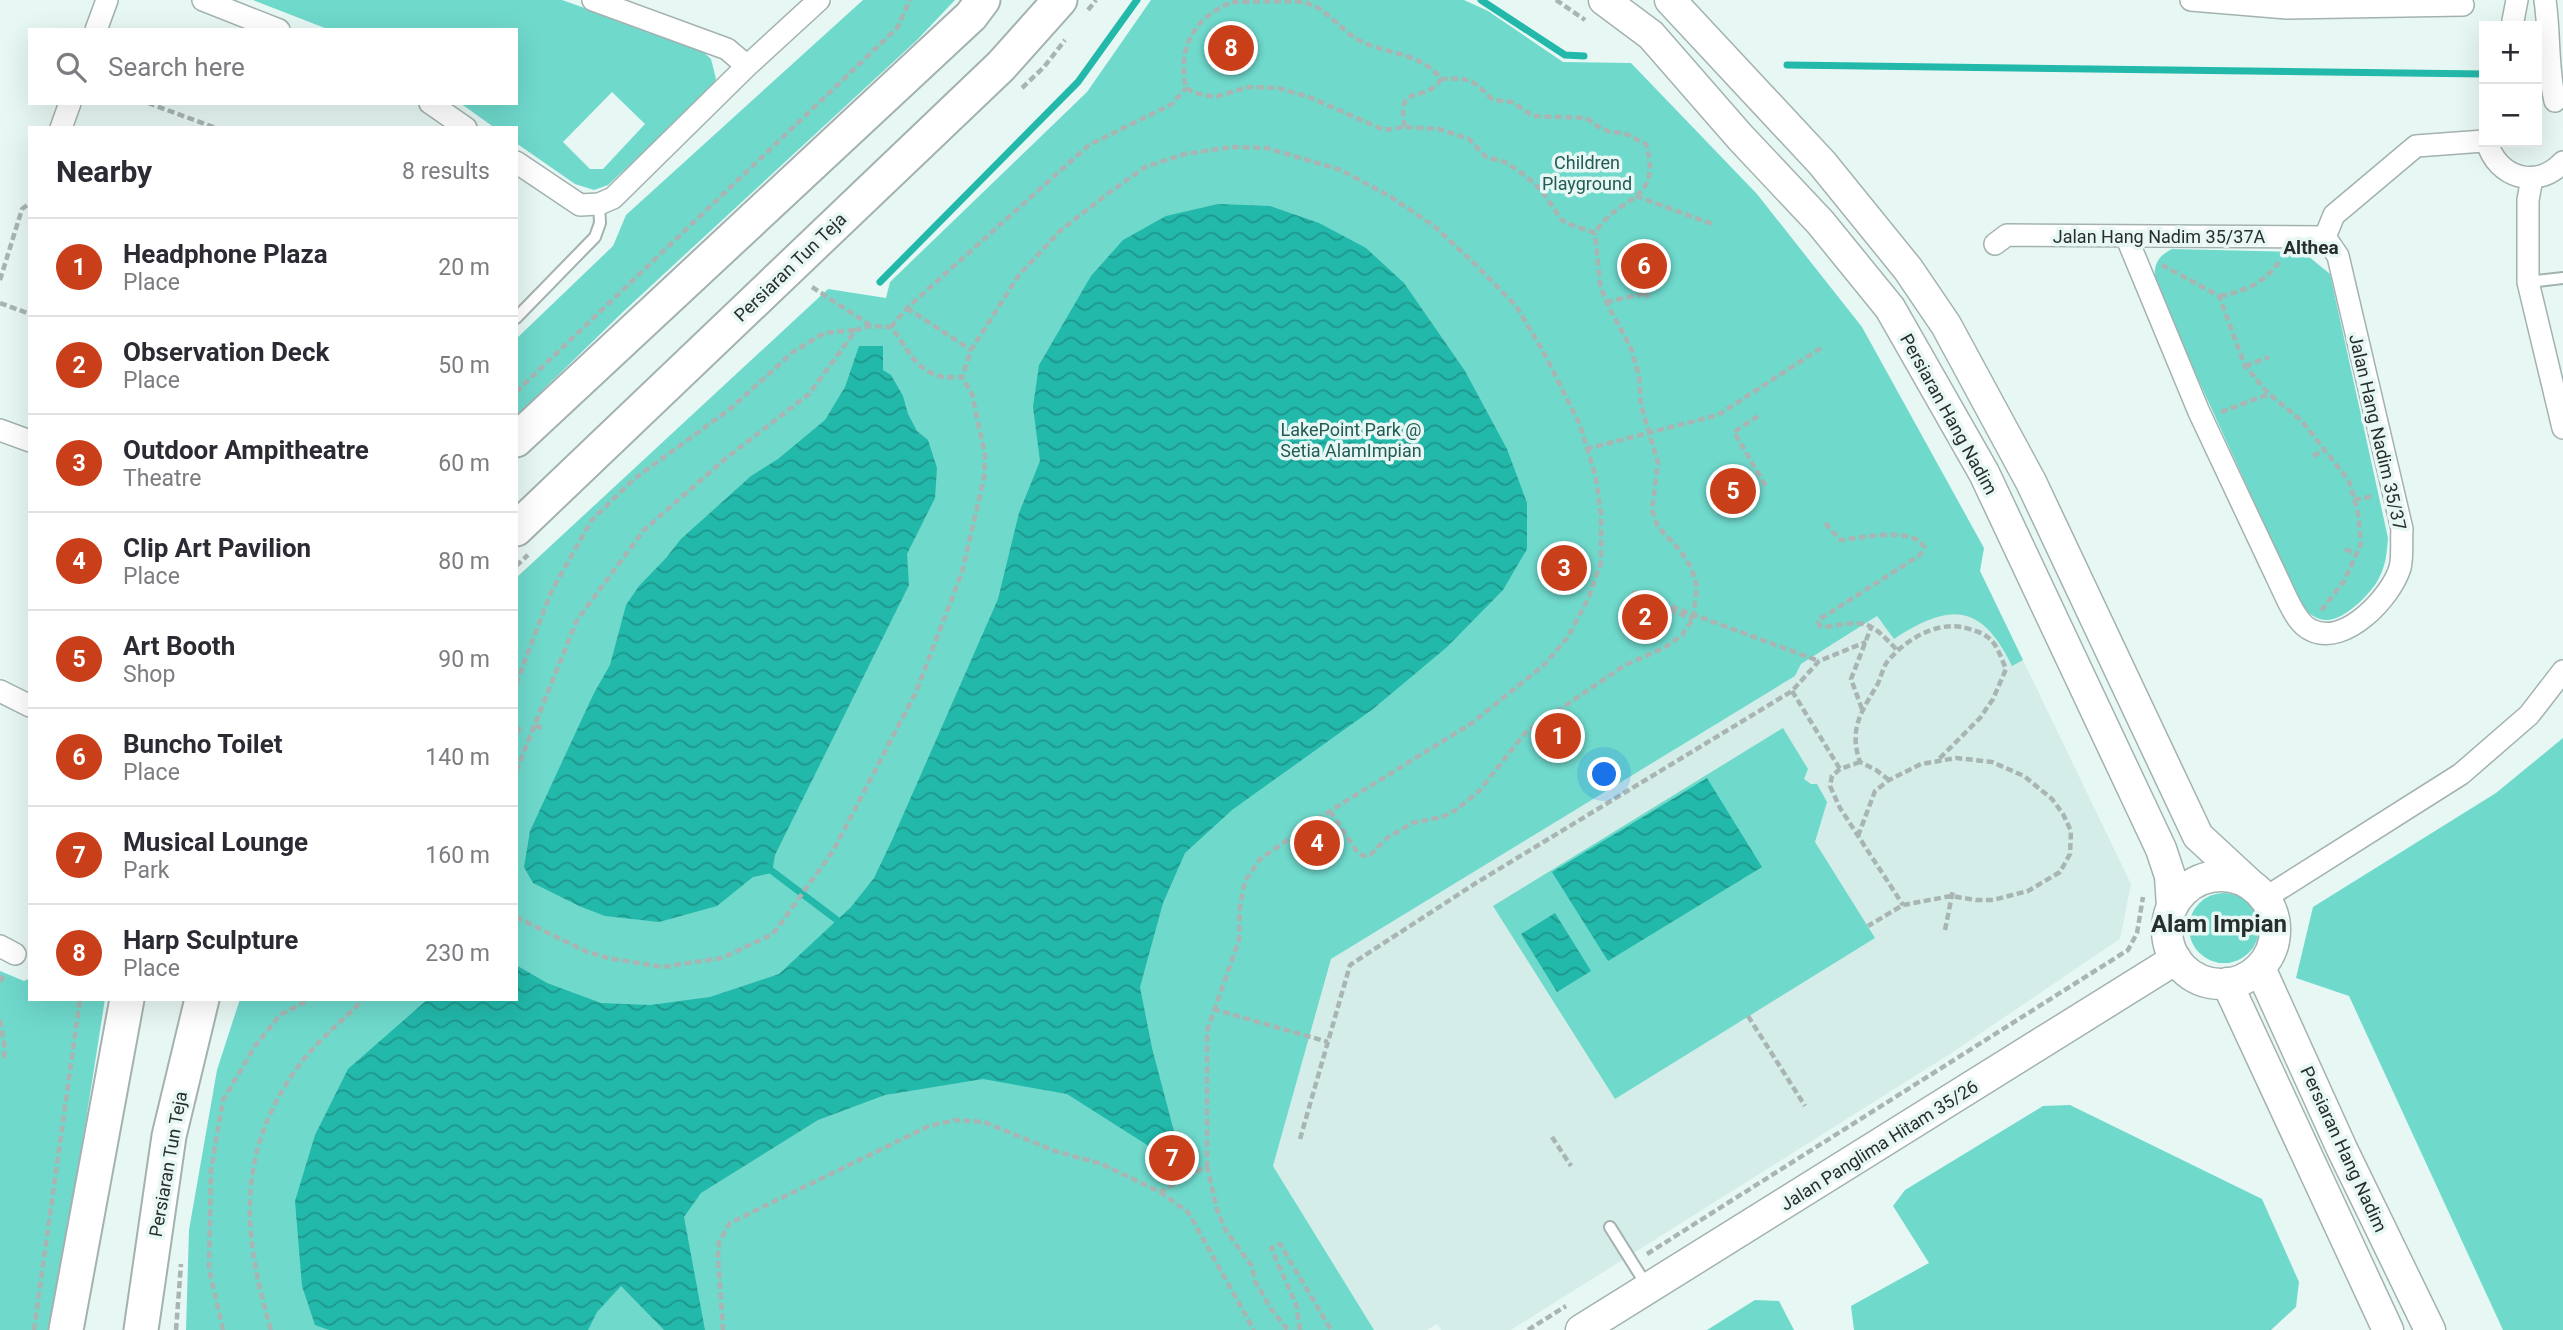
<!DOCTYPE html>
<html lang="en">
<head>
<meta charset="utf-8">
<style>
  body { margin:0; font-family:Roboto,sans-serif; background:#f7f7f7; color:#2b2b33 }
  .controls { position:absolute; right:21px; top:21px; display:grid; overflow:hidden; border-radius:0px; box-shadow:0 7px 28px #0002 }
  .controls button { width:63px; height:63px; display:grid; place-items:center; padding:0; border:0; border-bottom:2px solid #e1e1e2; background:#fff; color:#2b2b33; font:35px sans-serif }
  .you { position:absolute; left:1605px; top:775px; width:24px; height:24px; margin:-18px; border:5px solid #fff; border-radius:50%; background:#1a73e8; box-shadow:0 0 0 10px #1a73e833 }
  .badge { display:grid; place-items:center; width:46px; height:46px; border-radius:50%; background:#c83f1a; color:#fff; font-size:23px; font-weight:700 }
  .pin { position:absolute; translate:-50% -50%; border:4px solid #fff; box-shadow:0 2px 7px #0006 }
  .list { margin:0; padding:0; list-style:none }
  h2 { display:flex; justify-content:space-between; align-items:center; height:91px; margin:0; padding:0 28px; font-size:30px }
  h2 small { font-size:23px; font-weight:400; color:#7c7c81 }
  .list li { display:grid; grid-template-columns:46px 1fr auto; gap:21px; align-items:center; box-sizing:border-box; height:98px; padding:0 28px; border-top:2px solid #e1e1e2 }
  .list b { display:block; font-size:26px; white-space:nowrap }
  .list p { margin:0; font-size:23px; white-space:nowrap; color:#7c7c81 }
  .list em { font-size:23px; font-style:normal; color:#7c7c81 }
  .icon { flex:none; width:38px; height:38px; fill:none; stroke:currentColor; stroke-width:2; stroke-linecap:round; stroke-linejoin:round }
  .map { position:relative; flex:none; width:2563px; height:1330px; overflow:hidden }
  .search { position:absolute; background:#fff; box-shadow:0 7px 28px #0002; left:28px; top:28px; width:490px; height:77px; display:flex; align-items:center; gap:18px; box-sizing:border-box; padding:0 24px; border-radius:0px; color:#7c7c81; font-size:26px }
  .panel { position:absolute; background:#fff; box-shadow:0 7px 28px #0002; left:28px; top:126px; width:490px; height:875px; border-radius:0px }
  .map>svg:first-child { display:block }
</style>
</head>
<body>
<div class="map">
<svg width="2563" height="1330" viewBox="0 0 2563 1330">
  <defs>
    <pattern id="water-waves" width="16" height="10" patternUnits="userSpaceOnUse" patternTransform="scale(1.75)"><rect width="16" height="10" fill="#22b8aa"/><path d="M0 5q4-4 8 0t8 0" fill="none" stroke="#1e968b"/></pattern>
  </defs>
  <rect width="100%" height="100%" fill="#e7f7f4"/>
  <path fill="#d4ede9" d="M1980,571L2131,884L2120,939L1950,1054L1511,1330H1441L1437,1324L1427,1330H1374L1273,1166L1331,959L1795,676L1801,664L1877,616L1882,624Z"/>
  <path fill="#6fd9cc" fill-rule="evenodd" d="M253,0H562L700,49L711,59L716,79L707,94L608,185L594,190L575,184L516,143V128H495L460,103H516V30H330ZM612,92L645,124L603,169H590L563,142Z
    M863,0H955L917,40L626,309L516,416V339L613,246L626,215Z
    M1151,0H1464L1488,11L1563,62L1631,63L1757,194L1862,327L1984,548L1980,571L2023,660L2012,666C1981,602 1949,603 1894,639L1877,616L1801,664L1795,676L1331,959L1273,1166L1374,1330H186L189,1230L217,1070L240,999H516V578L828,289L886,298L890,282L1087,92Z
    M2172,249L2294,252L2308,256L2330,274L2388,538C2387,551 2386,564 2380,576C2373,592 2346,619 2328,620C2318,621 2310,614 2303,609L2156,287C2153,269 2154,258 2172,249Z
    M1783,728L1808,769L1804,779L1811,784H1817L1827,802L1815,842L1875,938L1615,1099L1493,906Z
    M2563,738V1330H2503L2349,996L2296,978L2313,907L2496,793Z
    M2189 928a35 35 0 1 1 70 0a35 35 0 1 1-70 0Z
    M0,971L24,981L30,978V999H105L53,1330H0Z
    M2070,1105L2262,1199L2299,1282L2296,1307L2271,1330H1854L1851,1306L1929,1263L1893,1206L1905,1190L2043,1106Z
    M1755,1300L1779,1301L1794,1330H1707Z"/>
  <path fill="url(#water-waves)" d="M1218,204L1270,206L1319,223L1366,248L1404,283L1465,371L1507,449L1527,503V549L1503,590L1447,647L1373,709L1232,810L1185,853L1163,903L1140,987L1152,1048L1176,1139L1155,1150L1067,1094L983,1079L885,1095L818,1120L701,1193L684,1217L705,1330H664L621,1286L597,1312L588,1330H329L315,1325L302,1286L295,1201L315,1135L348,1069L428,999H516V965L547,983L601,1003L650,1005L710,997L779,974L851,907L874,878L893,838L998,599L1019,513L1040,461L1033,407L1039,365L1091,276L1123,240L1166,216Z
    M859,346H883V370L891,375L903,396L908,414L917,431L928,440L937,468L935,498L907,554L909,585L775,855L772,873L753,877L717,906L659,922L605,916L579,906L533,883L524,867L530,831L594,693L610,665L626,605L639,586L666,558L681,539L751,476L778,459L825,420L845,387Z
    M1707,778L1762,867L1608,961L1552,872Z
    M1555,913L1591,971L1557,992L1521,934Z"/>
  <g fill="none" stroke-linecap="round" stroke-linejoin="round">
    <path stroke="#22b8aa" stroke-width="7" d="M1481,0L1565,55L1584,56
      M1787,65L2484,74
      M880,282L1078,82L1137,0
      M768,868L837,920L841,929"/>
    <defs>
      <path id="lane" d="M2528,282L2563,278
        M516,318L595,237L600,223L599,204
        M1610,1227L1647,1286"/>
      <path id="street" d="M203,0L279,30
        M593,0L727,49L747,66
        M2191,0L2287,8L2463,5
        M2545,0C2550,34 2547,68 2555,101
        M2512,26L2517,0
        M96,30L107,0
        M430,103L466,128
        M61,128L70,103
        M2487,142C2497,178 2537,190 2563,162
        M516,162L580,205L599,204L613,198L747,66L819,0
        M2532,178L2528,200V282L2563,428
        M2126,236L2199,412L2288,601C2293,611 2300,625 2311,630C2345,647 2391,597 2400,568C2403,556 2401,541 2402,529L2338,256L2325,237L2334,215L2416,146L2484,141
        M1995,244L2007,235L2325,237
        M0,430L30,441
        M0,691L30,706
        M2265,898L2461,774L2529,715L2563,671
        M0,946L15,954"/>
      <path id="secondary" d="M1604,0L1651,35L1740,137L1820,222L1890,308L1984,473L2161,849L2170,876L2172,907
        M1670,0L1822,163L1908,269L1946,325L2031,482L2198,836L2251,885
        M2167 930a54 54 0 1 1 108 0a54 54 0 1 1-108 0Z
        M2260,968L2342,1149L2430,1330
        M2227,983L2388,1330
        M1581,1330L2176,959"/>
      <path id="primary" d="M516,440L971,16L983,0
        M516,529L1001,66L1060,0
        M66,1330L127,999
        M141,1330L169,1136L202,999"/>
    </defs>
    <use href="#lane" stroke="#a3b2b0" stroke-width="14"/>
    <use href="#street" stroke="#a3b2b0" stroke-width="24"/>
    <use href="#secondary" stroke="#a3b2b0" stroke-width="33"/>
    <use href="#primary" stroke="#a3b2b0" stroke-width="37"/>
    <path stroke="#a8b5b2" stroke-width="4.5" stroke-dasharray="7 3.5" stroke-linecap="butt" d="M1556,0L1585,20
      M1232,2C1254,2 1280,0 1302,2C1323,6 1335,23 1351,35C1379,56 1419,49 1441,79C1472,78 1471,79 1493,100L1512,102L1533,116L1586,118L1599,127L1610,132L1624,133L1646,144C1663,205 1619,193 1595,233L1566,223L1561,219L1542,191L1526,176L1505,162L1486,157L1469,139L1439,129L1405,127L1384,130L1309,97L1278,88L1248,87L1215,97L1195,93L1186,88C1177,47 1194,18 1232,2Z
      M1088,10L1096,0
      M1022,88L1044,67L1065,40
      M148,103L216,128
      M1405,127C1395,80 1426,105 1441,79
      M1636,196L1712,224
      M2162,265L2219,296L2245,366L2269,394L2301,420L2349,481L2358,513L2361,544L2344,581L2320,612
      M0,280L22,209L30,203
      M1643,281L1649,301
      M812,287L870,325
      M2220,296C2246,291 2266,282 2281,259
      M1606,302L1647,293
      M0,303L30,314
      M907,308L971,350
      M891,327L907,308L1089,145L1172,104L1186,88
      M2245,366L2269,357
      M516,392L897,28L910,0
      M2221,412L2269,394
      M1758,416L1734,432L1767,488
      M1586,449L1718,415L1821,348
      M2313,456L2325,450
      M2354,500L2374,496
      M1825,523L1840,540C1861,538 1913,526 1924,547L1920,555L1820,619L1818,622L1820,626L1825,627C1868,620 1868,620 1898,651
      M2345,549L2357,555
      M516,566L528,555
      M1634,603L1636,597L1693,619
      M516,684L551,592L591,521L634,479L730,409L793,352L824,333L855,330
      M1792,691L1840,769
      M1862,709L1851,679L1872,625
      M535,726L543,728
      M516,728L519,729L516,735
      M1860,762L1840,769L1832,776L1830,786L1840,808L1903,905
      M516,771L577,620L644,530L725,459L809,394L856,330L870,326L891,327C906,345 914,369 939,376C945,378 955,377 962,377L971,350L1019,275L1061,230L1110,192L1145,167L1185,154L1232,147L1267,148L1341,170L1391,197L1434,226L1475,264L1516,306L1543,351L1580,425L1596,478L1601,515V562L1589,597L1568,637L1544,665L1472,723L1330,811L1260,859L1245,881L1240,907L1239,940L1207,1031V1166L1160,1192L1102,1164L1055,1151L984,1122L955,1120L929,1126L730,1223L719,1242L718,1257L723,1330
      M1889,780L1876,770L1860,762C1849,730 1860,714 1876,687C1881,679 1882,669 1887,662C1904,641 1934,622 1962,627C1970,629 1985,633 1991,640C1998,647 2002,660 2006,669L1993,699L1980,718L1939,759
      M1330,811L1358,853L1364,856L1370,855L1387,838L1412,823L1442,817L1456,810L1479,791L1525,733L1625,665L1664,648L1682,635L1693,619L1697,587L1691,567L1679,549L1658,527L1652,510L1658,463L1641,405L1639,376L1631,348L1606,302L1600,284L1595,233
      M1858,836L1875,791L1889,780L1921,764L1956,758L1992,762L2024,776L2052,799L2063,814L2071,831L2070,854L2060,872L2028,891L1993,900H1976L1951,896L1903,905L1868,926
      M516,917L585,951L608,958L662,967L722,958L773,934L833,851L916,692L962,572L984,478L985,455L972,394L962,377
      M1945,930L1953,890
      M0,982L5,973
      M1213,1009L1328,1042
      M1748,1016L1805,1106
      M0,1020L5,1049L4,1056L0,1059
      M1552,1137L1571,1166
      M1300,1139L1350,965L1476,883L1792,691L1819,661L1866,642
      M1207,1166L1217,1210L1226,1231L1252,1266L1255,1281L1271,1309L1288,1330
      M1160,1192L1188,1212L1254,1330
      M1647,1254L2128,950L2137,933L2143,897
      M34,1330L80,999
      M176,1330L181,1264
      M223,1330L209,1269L211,1170L223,1100L255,1046L280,1015L310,999
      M271,1330C241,1230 236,1147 303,1060C321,1038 344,1019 364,999
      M1300,1330L1296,1304L1271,1248L1280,1244L1331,1330
      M1528,1330L1566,1306"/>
    <use href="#lane" stroke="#fff" stroke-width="10"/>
    <use href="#street" stroke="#fff" stroke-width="21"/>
    <use href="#secondary" stroke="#fff" stroke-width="30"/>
    <use href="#primary" stroke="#fff" stroke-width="33"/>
    <path stroke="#a8b5b2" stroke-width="4.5" stroke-dasharray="7 3.5" stroke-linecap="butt" d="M1632,592L1819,661
      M1654,610L1657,602"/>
  </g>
  <g text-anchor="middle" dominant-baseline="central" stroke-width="7" stroke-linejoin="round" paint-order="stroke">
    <g font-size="18" fill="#235b55" stroke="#e7f7f4">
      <text x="1587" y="162">Children<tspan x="1587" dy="21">Playground</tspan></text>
      <text x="1351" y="429">LakePoint Park @<tspan x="1351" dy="21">Setia AlamImpian</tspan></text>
    </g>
    <g font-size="18" fill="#282e2d" stroke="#e7f7f4">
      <text x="2159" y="236">Jalan Hang Nadim 35/37A</text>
      <text transform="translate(790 267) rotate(-44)">Persiaran Tun Teja</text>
      <text transform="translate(1949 414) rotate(61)">Persiaran Hang Nadim</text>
      <text transform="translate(2378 432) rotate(77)">Jalan Hang Nadim 35/37</text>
      <text transform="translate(1879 1145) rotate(-32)">Jalan Panglima Hitam 35/26</text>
      <text transform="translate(2344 1149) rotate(65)">Persiaran Hang Nadim</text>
      <text transform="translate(168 1164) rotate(-80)">Persiaran Tun Teja</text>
    </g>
    <g font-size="19" font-weight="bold" fill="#282e2d" stroke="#e7f7f4">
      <text x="2311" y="247">Althea</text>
    </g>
    <g font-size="24" font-weight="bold" fill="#282e2d" stroke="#e7f7f4">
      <text x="2219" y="924">Alam Impian</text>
    </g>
  </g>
</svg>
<div class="controls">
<button>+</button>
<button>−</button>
</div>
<div class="you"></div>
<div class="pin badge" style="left:1558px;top:736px">1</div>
<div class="pin badge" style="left:1645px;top:617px">2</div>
<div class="pin badge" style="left:1564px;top:568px">3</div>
<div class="pin badge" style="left:1317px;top:843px">4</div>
<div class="pin badge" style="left:1733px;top:491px">5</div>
<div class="pin badge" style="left:1644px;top:266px">6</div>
<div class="pin badge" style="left:1172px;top:1158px">7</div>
<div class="pin badge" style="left:1231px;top:48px">8</div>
<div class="search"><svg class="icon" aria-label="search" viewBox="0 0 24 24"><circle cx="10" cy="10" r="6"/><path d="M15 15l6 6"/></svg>Search here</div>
<section class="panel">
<h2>Nearby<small>8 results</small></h2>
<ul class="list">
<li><span class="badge">1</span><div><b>Headphone Plaza</b><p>Place</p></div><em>20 m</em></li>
<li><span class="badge">2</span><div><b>Observation Deck</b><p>Place</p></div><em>50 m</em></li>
<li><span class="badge">3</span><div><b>Outdoor Ampitheatre</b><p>Theatre</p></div><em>60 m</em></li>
<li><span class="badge">4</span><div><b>Clip Art Pavilion</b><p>Place</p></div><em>80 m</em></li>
<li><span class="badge">5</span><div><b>Art Booth</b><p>Shop</p></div><em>90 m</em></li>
<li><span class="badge">6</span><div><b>Buncho Toilet</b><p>Place</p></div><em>140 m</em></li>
<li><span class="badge">7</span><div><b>Musical Lounge</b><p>Park</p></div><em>160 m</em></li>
<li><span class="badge">8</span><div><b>Harp Sculpture</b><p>Place</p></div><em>230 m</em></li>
</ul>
</section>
</div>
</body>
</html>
